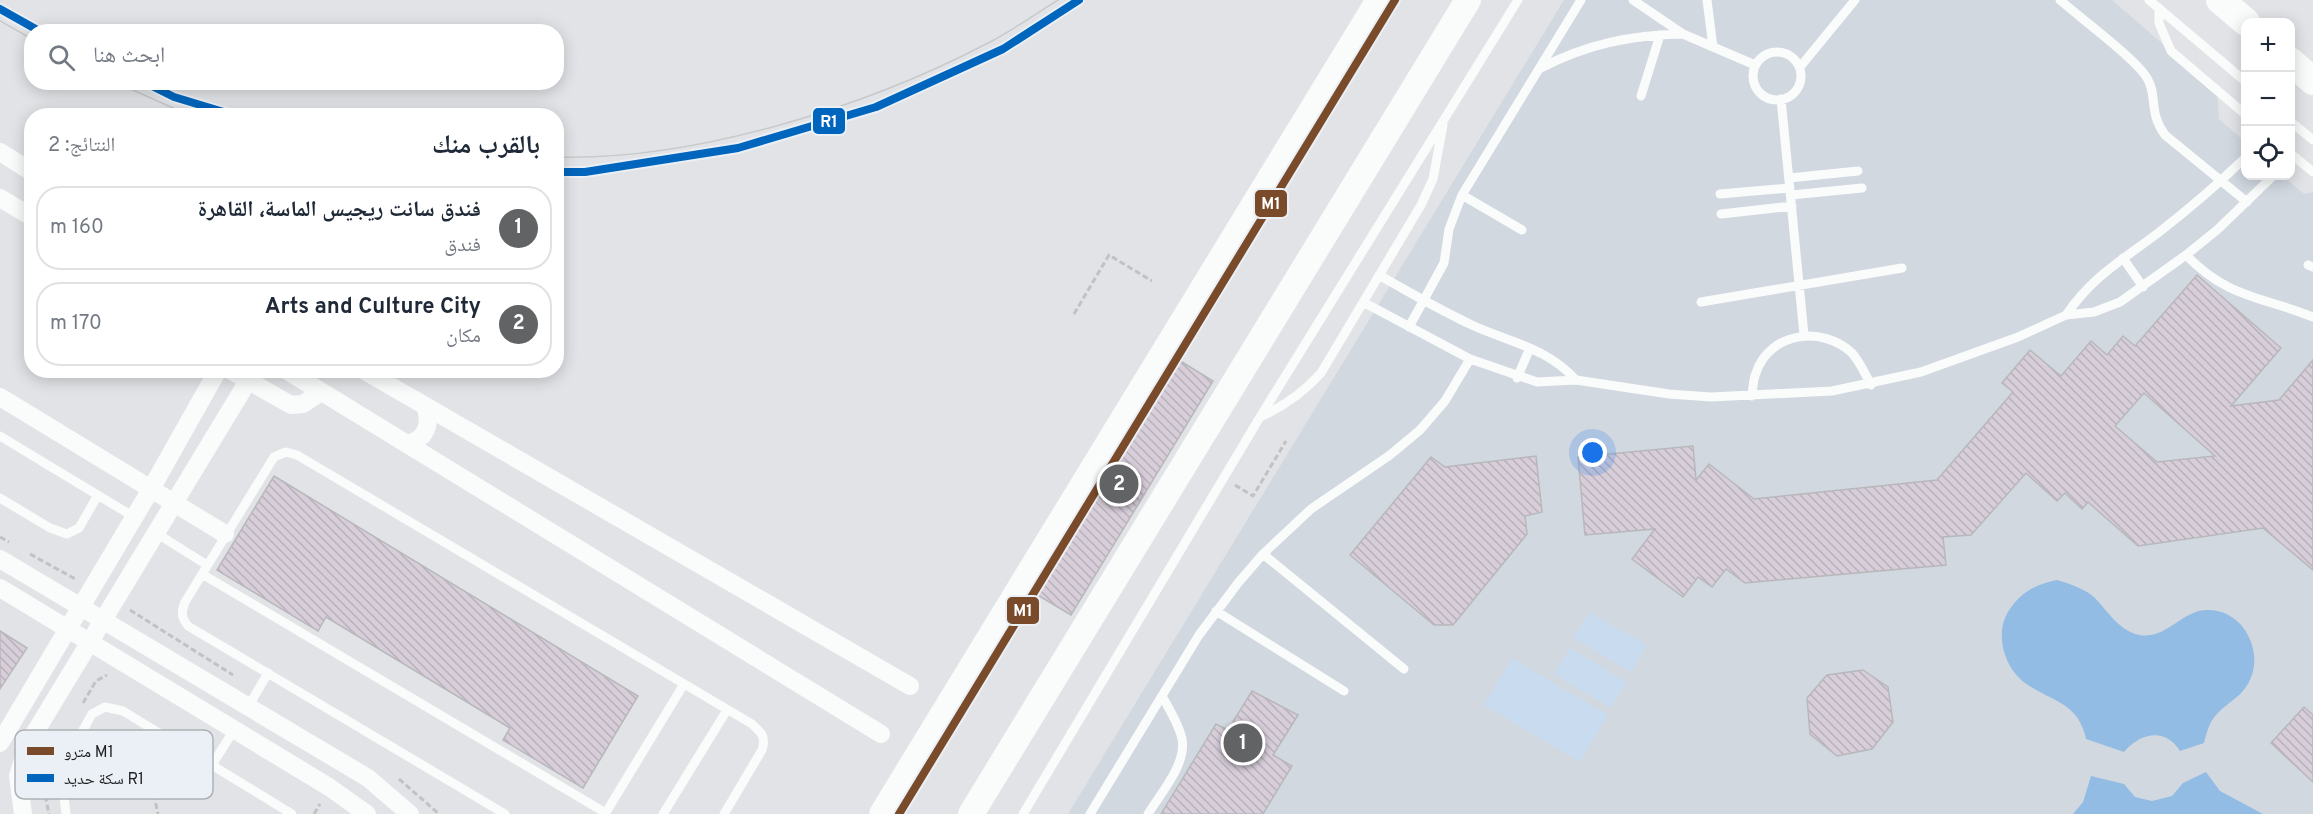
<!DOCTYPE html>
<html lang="ar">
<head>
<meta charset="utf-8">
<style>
  body { margin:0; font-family:Overpass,"Noto Naskh Arabic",sans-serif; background:#f6f6f7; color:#1f2937; direction:rtl }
  .controls { position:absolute; right:18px; top:18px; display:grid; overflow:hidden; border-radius:12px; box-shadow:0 3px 15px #0003 }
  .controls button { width:54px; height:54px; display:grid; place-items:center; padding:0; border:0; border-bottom:2px solid #e0e1e3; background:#fff; color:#1f2937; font:30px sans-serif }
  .you { position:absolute; left:1593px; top:453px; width:21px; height:21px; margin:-15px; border:4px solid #fff; border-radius:50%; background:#1a73e8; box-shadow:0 0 0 9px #1a73e833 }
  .badge { display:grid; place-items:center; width:39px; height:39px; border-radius:50%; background:#616365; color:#fff; font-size:20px; font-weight:700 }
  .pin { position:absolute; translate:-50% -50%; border:3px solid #fff; box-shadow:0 2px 6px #0006 }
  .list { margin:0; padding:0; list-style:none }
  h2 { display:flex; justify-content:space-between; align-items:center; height:78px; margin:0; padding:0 24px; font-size:26px }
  h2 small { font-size:20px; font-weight:400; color:#747a83 }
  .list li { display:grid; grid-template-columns:39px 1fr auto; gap:18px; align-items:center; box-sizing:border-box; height:84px; margin:0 12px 12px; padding:0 12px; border:2px solid #e0e1e3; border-radius:24px }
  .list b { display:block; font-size:22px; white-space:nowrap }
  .list p { margin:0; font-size:20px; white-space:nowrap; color:#747a83 }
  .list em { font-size:20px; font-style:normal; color:#747a83 }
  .icon { flex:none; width:33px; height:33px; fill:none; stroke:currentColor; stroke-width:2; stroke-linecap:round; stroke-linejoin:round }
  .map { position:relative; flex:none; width:2313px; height:814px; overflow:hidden; direction:ltr }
  .search { position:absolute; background:#fff; box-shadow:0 3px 15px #0003; left:24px; top:24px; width:540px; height:66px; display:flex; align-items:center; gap:15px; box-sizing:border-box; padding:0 21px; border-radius:24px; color:#747a83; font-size:22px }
  .panel { position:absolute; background:#fff; box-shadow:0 3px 15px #0003; left:24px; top:108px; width:540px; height:270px; border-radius:24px; direction:rtl }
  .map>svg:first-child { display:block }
</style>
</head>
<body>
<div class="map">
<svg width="2313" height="814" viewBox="0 0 2313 814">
  <defs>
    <pattern id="building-back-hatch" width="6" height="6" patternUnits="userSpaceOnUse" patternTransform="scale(1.5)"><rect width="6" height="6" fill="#d7ceda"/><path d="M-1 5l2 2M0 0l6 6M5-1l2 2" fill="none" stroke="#b8b0bb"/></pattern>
  </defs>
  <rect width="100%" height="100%" fill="#e1e3e6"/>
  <path fill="#d1d8e0" d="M1564,0H2112L2217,91L2219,119L2245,142L2246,176H2283L2304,194L2313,192V814H1068Z"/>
  <path fill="#c9dbef" d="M1589,612L1647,645L1631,672L1573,638Z
    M1570,648L1627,682L1611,708L1554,674Z
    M1512,658L1608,715L1580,762L1484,705Z"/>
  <path fill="#93bce4" d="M2057,580C2070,584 2083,588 2094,597C2108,611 2118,630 2139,635C2166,640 2181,611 2206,610C2220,609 2234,616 2242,626C2259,648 2259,677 2238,696C2231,702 2223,707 2217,714C2209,722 2207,732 2204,743L2180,751C2165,727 2140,733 2124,752L2086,739C2079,704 2054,702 2028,685C2005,671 1994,635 2008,612C2019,593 2036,584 2057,580Z
    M2206,772L2220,791L2263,814H2073L2083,802L2091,776L2124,784L2135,797L2152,801L2172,796L2183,783Z"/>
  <path fill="url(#building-back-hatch)" stroke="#b8b8bb" stroke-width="1.5" fill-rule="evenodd" d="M2197,275L2281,348L2231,406L2279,400L2313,360V570L2263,528L2138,546L2088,502L2082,509L2065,493L2057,501L2026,473L1971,535L1943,537L1946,565L1745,583L1726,569L1712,587L1698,577L1683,597L1632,559L1655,529L1585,535L1578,457L1693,446L1696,480L1709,464L1754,499L1937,480L2013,392L2002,383L2030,350L2061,376L2091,341L2107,355L2123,336L2135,346ZM2144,393L2215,456L2157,462L2115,426Z
    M1177,359L1213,381L1071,615L1034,593Z
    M1536,456L1542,512L1525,516L1527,534L1453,625H1434L1350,555L1431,457L1445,467Z
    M274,476L638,696L583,788L503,740L510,728L326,617L318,631L217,570Z
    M0,631L27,648L0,689Z
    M1863,670L1888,687L1893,722L1872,749L1837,756L1810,734L1807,698L1827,675Z
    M1252,691L1298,715L1273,755L1292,766L1263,814H1161L1216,724L1228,730Z
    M2304,707L2313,715V782L2271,743Z"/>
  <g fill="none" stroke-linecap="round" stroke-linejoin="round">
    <path stroke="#c1c2c4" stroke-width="3" stroke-dasharray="6 3" stroke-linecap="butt" d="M1074,314L1109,255L1152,281
      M1235,485L1253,496L1286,441
      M0,537L9,542
      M30,554L77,580
      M130,610L233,675
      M83,703L96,681L107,675
      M146,759L158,814
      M46,769L44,790L49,814
      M399,779L439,814
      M314,814L320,804"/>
    <path stroke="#fafbfb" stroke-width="9" d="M1633,0L1683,34L1755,65
      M1707,0L1713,47
      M2060,0C2079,17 2136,59 2147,78C2158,96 2148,112 2165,135L2247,202
      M2149,0L2246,82
      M2159,8V23L2171,51L2246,115
      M1753 76a24 24 0 1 1 48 0a24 24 0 1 1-48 0Z
      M1800,67L1855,0
      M1541,68C1587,44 1631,35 1683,34
      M1641,96L1660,35
      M1781,99L1804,335
      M2290,121L2313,140
      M2290,153L2313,172
      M1789,178L1858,171
      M1720,194L1790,188
      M1462,195L1522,230
      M1791,195L1862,188
      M1721,214L1792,206
      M2186,255C2229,299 2261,296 2313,317
      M2123,258L2143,287
      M2308,265L2313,267
      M1379,275C1410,293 1442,311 1474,326C1512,343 1547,348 1576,380
      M1363,302L1470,359L1537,382L1576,380L1669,394L1711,397L1832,391L1921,372L2018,337L2066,315L2094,312L2120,302L2186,255L2217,230L2273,176
      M1701,302L1902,268
      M2066,315C2093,276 2121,261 2158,233C2189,209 2218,184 2246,157
      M1409,327L1444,263L1449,229L1462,195L1581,0
      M1517,378L1530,348
      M1752,396C1753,388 1753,379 1756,373C1769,332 1823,325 1852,353C1860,362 1865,374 1871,385
      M1260,417C1285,406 1303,393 1321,373L1421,205L1433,179L1443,125
      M0,436L134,517
      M0,498L50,528L67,534L79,528L98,495
      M156,533L207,565
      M1263,554L1404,669
      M202,574L606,813
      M1216,611L1344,691
      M248,707L268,673
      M212,765L234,730
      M66,814L61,769L92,714L105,707L123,711L292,814
      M505,814L188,626C181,617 181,612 185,602L274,457L286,452L297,455L752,724C762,733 766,737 762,750L724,814
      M605,814L684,684
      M663,814L727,710
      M1023,814L1260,417L1518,0
      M1090,814L1199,635L1238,583L1263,554L1311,509L1390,455L1420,430L1445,401L1470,359
      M1148,814C1160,794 1187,764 1182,739C1179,724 1169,709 1162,696"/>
    <path stroke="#fafbfb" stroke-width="18" d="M0,152L32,172
      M0,198L32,217
      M230,370L291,405L303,404L321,392
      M286,370L881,734
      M363,370L910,686
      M0,397L225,534
      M408,444C425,439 431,426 426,409
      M0,559L368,778L410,814
      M0,588L329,787L367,814
      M0,743L151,489L218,370
      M23,814L18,776L28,744L248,381"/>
    <path stroke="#fafbfb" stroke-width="26" d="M882,814L1379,0
      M971,814L1468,0"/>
    <path stroke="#fafbfb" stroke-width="28" d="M2220,0L2246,22
      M2290,61L2313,81"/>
    <path stroke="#c8caca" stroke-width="1.5" d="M0,9L41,32
      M0,21L32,39
      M115,82L191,116
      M144,82L174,97L237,116
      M556,157C694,161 866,107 988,43C1012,31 1035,14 1058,0
      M556,172H585L738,148L876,107L1003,49L1079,0"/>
    <defs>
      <path id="rail-1" d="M0,9L41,32
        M144,82L174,97L237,116
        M556,172H585L738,148L876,107L1003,49L1079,0"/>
    </defs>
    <use href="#rail-1" stroke="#ebf0f6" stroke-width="12"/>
    <use href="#rail-1" stroke="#0065bd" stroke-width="8"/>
    <defs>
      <path id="metro-1" d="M899,814L1395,0"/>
    </defs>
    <use href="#metro-1" stroke="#ebf0f6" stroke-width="12"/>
    <use href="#metro-1" stroke="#7a4b2a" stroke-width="8"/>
  </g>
  <rect x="15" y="730" width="198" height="69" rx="9" fill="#ebf0f6" stroke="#adb1b6" stroke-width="1.5"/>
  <rect x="27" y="747" width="27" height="8" fill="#7a4b2a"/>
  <rect x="27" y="774" width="27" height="8" fill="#0065bd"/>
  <g font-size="16" fill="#1c1e20">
    <text x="64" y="757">مترو M1</text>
    <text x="64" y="784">سكة حديد R1</text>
  </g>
  <g stroke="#ebf0f6" stroke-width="2">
    <rect x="812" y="107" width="34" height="28" rx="6" fill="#0065bd"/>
    <rect x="1254" y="189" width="34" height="29" rx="6" fill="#7a4b2a"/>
    <rect x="1006" y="596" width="34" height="29" rx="6" fill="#7a4b2a"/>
  </g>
  <g font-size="16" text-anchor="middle" font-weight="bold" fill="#fff">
    <text x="829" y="127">R1</text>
    <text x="1271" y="209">M1</text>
    <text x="1023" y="616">M1</text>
  </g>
</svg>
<div class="controls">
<button>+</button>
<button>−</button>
<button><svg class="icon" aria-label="locate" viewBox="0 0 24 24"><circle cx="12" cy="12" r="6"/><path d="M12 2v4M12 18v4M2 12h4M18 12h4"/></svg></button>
</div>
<div class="you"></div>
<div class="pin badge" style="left:1243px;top:743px">1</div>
<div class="pin badge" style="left:1119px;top:484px">2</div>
<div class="search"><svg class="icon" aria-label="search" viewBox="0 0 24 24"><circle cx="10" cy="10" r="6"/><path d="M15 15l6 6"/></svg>ابحث هنا</div>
<section class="panel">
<h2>بالقرب منك<small>النتائج: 2</small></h2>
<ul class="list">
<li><span class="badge">1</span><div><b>فندق سانت ريجيس الماسة، القاهرة</b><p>فندق</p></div><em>160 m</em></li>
<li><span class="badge">2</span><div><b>Arts and Culture City</b><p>مكان</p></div><em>170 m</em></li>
</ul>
</section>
</div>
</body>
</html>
